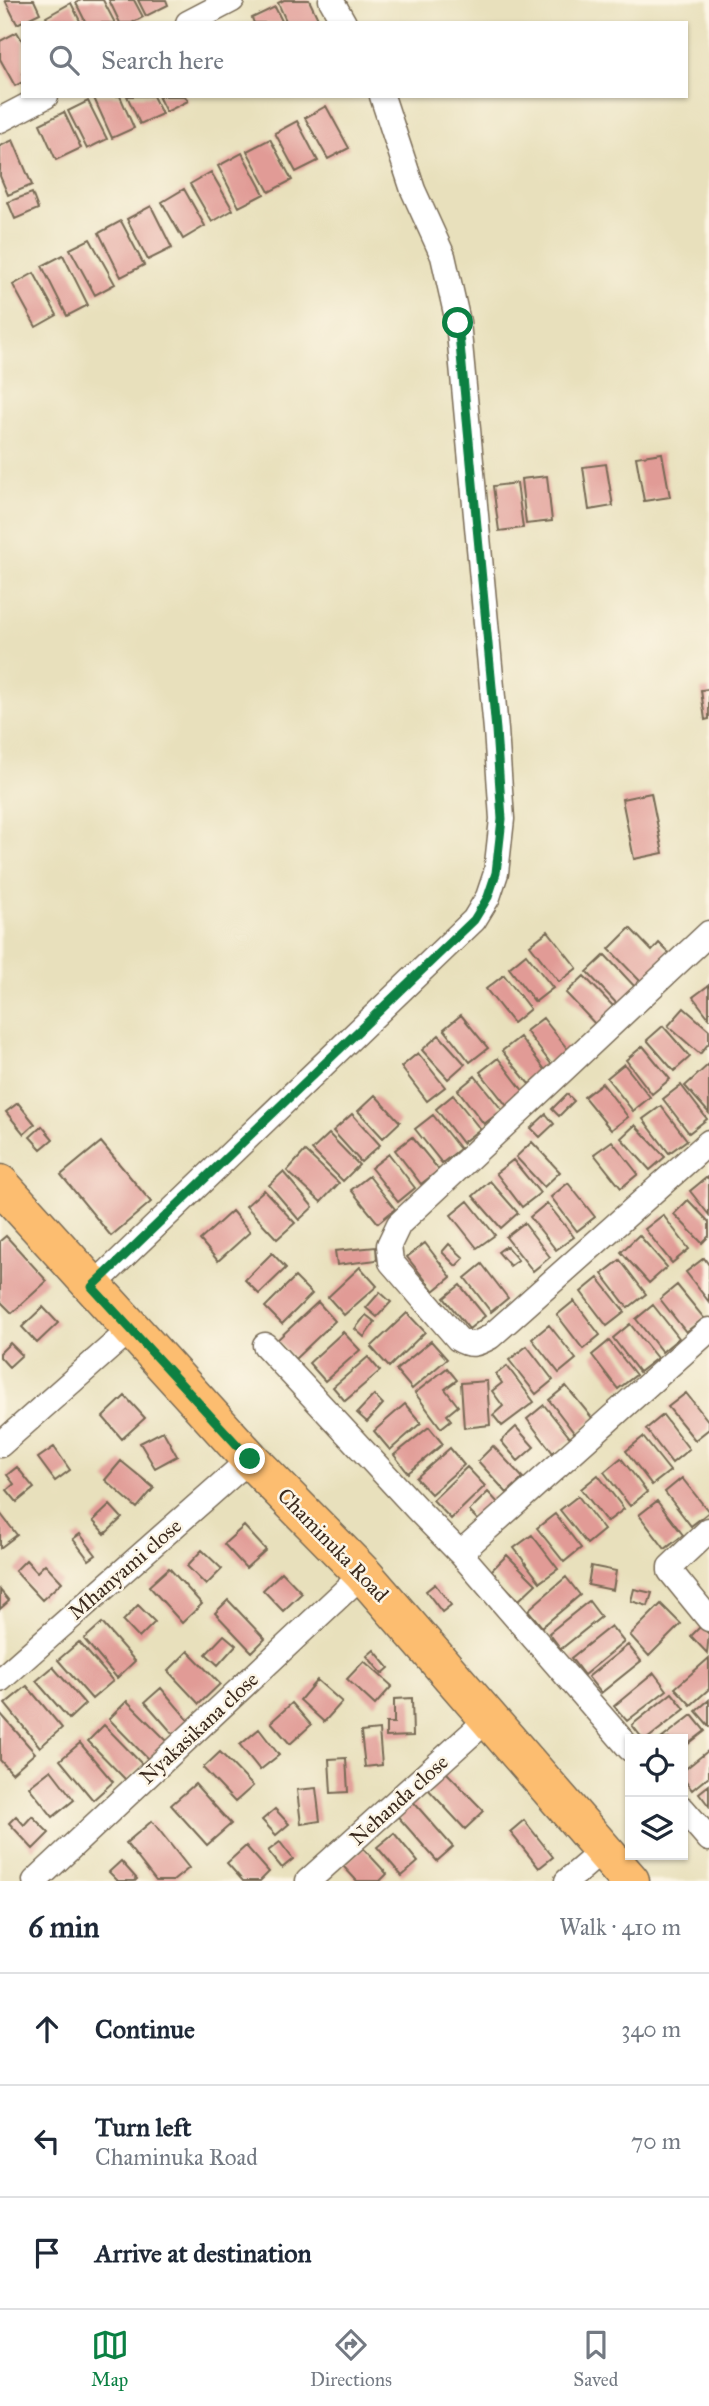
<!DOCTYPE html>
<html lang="en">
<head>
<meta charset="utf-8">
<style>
  body { margin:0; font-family:"IM FELL Great Primer",serif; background:#f6f6f7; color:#1f2937 }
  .controls { position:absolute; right:21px; bottom:21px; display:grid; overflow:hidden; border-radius:0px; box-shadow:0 2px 5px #0004 }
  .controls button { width:63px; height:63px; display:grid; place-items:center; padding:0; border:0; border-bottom:2px solid #e0e1e3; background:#fff; color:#1f2937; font:35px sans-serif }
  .stop { position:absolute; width:21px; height:21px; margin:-16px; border:5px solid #0b8043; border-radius:50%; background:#fff }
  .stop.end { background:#0b8043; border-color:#fff; box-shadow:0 2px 7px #0008 }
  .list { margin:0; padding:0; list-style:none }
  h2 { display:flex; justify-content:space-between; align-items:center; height:91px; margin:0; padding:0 28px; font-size:30px }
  h2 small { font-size:23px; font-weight:400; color:#747a83 }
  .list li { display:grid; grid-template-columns:46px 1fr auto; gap:21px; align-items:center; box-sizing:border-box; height:112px; padding:0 28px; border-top:2px solid #e0e1e3 }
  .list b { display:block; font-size:26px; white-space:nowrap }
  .list p { margin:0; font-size:23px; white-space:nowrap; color:#747a83 }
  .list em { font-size:23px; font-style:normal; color:#747a83 }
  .icon { flex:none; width:38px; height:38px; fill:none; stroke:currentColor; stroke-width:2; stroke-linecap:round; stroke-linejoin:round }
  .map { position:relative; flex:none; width:709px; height:1881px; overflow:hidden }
  .search { position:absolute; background:#fff; box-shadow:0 2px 5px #0004; left:21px; right:21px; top:21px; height:77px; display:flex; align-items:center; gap:18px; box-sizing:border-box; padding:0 24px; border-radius:0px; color:#747a83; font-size:26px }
  .sheet { height:427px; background:#fff }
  nav { display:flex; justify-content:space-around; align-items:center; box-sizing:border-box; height:98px; border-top:2px solid #e0e1e3; background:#fff; font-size:19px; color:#747a83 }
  nav a { display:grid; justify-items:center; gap:4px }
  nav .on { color:#0b8043 }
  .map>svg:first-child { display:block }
</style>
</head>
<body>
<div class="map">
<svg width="709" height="1881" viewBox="0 0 709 1881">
  <rect width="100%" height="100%" fill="#fcf5e5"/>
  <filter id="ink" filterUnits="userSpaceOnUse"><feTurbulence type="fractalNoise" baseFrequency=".0143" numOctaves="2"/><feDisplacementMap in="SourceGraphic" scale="14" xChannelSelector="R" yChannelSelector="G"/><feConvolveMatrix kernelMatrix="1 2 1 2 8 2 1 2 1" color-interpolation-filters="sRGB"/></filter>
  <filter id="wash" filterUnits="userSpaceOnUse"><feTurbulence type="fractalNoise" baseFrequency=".00686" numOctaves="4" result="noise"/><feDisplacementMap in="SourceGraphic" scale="28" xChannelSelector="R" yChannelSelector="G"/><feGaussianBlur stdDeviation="1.57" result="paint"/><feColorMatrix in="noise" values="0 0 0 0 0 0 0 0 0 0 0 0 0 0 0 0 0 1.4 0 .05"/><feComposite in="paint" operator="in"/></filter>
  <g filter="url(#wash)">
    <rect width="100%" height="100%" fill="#e8e0bc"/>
    <g id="blocks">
      <path fill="#e19b96" d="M5,0H34L40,13L17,24Z
        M81,0H103L115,23H86L76,3Z
        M109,0H134L143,17L132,23H120Z
        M138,0H166L168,5L146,16Z
        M284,0H309L320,23H287L278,3Z
        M71,3L81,23H50L46,17Z
        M275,7L283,23H254L252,18Z
        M17,32L23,42V82L15,86L0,59V41Z
        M97,96H120L134,128L112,138L94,98Z
        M127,96H153L162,114L140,124Z
        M158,96H185L188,101L166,112Z
        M88,101L107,139L87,149L68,111Z
        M326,106L349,148L328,159L305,118Z
        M64,112L81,148L56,160L40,124Z
        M297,121L318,161L296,172L275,133Z
        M270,139L292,180L269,192L247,151Z
        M13,140L32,185L8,195L0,176V146Z
        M242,153L264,194L239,207L218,166Z
        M211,172L233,210L212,222L190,184Z
        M184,189L205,226L183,239L162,202Z
        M32,193L38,209L15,219L8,202Z
        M151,206L172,248L148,260L127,219Z
        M121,221L144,265L121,277L99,233Z
        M90,239L115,284L95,295L70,249Z
        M63,255L88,305L67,316L42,266Z
        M34,273L57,315L36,327L13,285Z
        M662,453L670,497L644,501L636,457Z
        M606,464L613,506L589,510L583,467Z
        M547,476L552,521L526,524L521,479Z
        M517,483L523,528L499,531L493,486Z
        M709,689V719L705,720L701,690Z
        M651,793L663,853L634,859L622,799Z
        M630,928L652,951L659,943L672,956L643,984L609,949Z
        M548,931L577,968L559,982L530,945Z
        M526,954L553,988L535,1002L509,968Z
        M605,955L637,989L619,1006L587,972Z
        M504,975L530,1009L513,1023L486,989Z
        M584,976L615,1008L597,1026L566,993Z
        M709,985V1018L693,997Z
        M684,1008L709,1030V1043L700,1054L668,1026Z
        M461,1015L488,1048L470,1062L444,1029Z
        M543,1018L569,1051L552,1065L526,1031Z
        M663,1026L690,1057L674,1071L647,1040Z
        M439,1035L465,1064L448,1079L422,1050Z
        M520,1037L546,1071L529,1084L502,1051Z
        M643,1046L670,1079L652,1094L626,1060Z
        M418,1053L445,1087L427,1101L401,1067Z
        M498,1058L524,1092L507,1106L480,1072Z
        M624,1064L650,1097L633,1111L607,1078Z
        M709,1064V1113L685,1086Z
        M475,1076L502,1110L484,1124L458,1090Z
        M602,1083L628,1117L611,1130L584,1097Z
        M681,1085L707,1119L689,1133L663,1099Z
        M567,1094L574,1101L559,1116L552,1109Z
        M375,1095L400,1122L383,1138L358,1111Z
        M453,1095L480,1129L462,1143L436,1109Z
        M18,1103L35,1124L24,1134L6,1112Z
        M661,1106L687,1140L669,1153L643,1119Z
        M352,1114L380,1145L361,1162L333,1131Z
        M546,1114L554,1124L540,1137L531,1128Z
        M433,1115L460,1149L442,1163L415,1129Z
        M635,1125L665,1157L650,1170L621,1138Z
        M42,1126L53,1139L41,1149L30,1137Z
        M329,1134L359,1165L343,1181L312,1150Z
        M412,1137L439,1170L421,1184L395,1150Z
        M612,1141L638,1174L621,1188L594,1154Z
        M101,1142L151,1202L111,1236L61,1175Z
        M532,1142L560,1172L544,1187L516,1157Z
        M305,1151L339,1183L321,1202L287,1171Z
        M389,1154L415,1188L398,1202L371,1168Z
        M513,1160L540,1193L522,1207L496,1173Z
        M283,1172L313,1207L299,1220L269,1185Z
        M369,1176L395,1209L378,1223L351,1190Z
        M707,1177L709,1179V1215L690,1191Z
        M490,1181L518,1213L501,1228L473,1196Z
        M568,1183L595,1217L577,1231L551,1197Z
        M264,1190L295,1223L277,1239L246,1206Z
        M688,1200L709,1222V1236L702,1243L674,1214Z
        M468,1201L495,1235L477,1248L451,1215Z
        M547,1203L574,1237L556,1250L530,1217Z
        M232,1211L250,1232L218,1261L200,1240Z
        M663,1215L689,1249L672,1263L645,1229Z
        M524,1223L550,1257L533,1271L506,1237Z
        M639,1235L667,1267L649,1283L621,1252Z
        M6,1236L47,1281L12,1313L0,1301V1241Z
        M425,1243L451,1277L434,1291L407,1257Z
        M449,1244L464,1258L456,1266L442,1252Z
        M506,1246L518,1260L510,1266L498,1252Z
        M376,1247L377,1260L337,1265L335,1251Z
        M272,1253L286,1268L259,1294L245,1280Z
        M704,1258L709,1265V1302L686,1272Z
        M620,1260L646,1294L628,1308L602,1274Z
        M482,1264L508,1298L491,1312L465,1278Z
        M360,1267L377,1286L344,1315L328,1297Z
        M295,1277L312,1294L282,1324L265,1307Z
        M598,1278L625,1312L607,1326L581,1292Z
        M460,1285L485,1316L469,1329L444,1298Z
        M677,1285L704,1318L686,1332L660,1299Z
        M380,1292L391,1302L377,1317L366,1308Z
        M574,1301L600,1335L583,1349L557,1315Z
        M318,1302L335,1321L295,1359L277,1340Z
        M653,1305L679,1338L662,1352L636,1319Z
        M43,1307L58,1323L37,1343L22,1327Z
        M407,1313L425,1332L389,1367L371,1347Z
        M366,1315L375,1322L364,1337L355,1329Z
        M630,1324L657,1358L639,1372L613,1338Z
        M549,1325L576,1359L559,1373L532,1339Z
        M343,1332L360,1350L325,1381L309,1363Z
        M431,1341L447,1359L412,1389L396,1370Z
        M609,1341L636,1375L618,1389L592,1355Z
        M10,1343L22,1355L9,1367L0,1357V1353Z
        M527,1346L553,1380L536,1394L509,1360Z
        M368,1357L380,1371L345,1401L333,1387Z
        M507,1366L534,1402L502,1426L493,1415L503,1406L492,1391L502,1383L496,1374Z
        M447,1368L457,1380L445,1389L458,1406L447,1415L451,1420L441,1428L415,1393Z
        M487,1381L490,1425L464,1428L461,1383Z
        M566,1386L593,1419L575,1434L549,1400Z
        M686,1393L709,1422V1429L695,1440L668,1407Z
        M374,1395L383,1404L367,1422L357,1413Z
        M125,1396L145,1418L122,1439L103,1417Z
        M405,1404L421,1423L390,1450L374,1431Z
        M544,1405L571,1439L553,1453L527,1419Z
        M663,1415L689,1449L672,1463L646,1429Z
        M429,1427L443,1444L408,1473L394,1455Z
        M516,1427L534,1447L518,1461L501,1441Z
        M163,1431L177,1456L155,1468L140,1443Z
        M643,1437L670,1471L652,1485L626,1451Z
        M493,1446L523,1478L507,1493L478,1461Z
        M54,1447L70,1470L55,1481L38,1458Z
        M450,1448L464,1465L431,1494L416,1478Z
        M621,1458L647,1492L630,1506L604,1472Z
        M121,1461L154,1488L137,1508L105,1480Z
        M17,1467L34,1488L17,1502L7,1490L14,1484L7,1475Z
        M467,1467L485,1486L451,1519L433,1500Z
        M598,1475L624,1509L607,1522L581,1489Z
        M682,1478L709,1512L691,1526L665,1492Z
        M488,1492L500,1505L481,1523L469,1511Z
        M578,1496L604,1530L587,1544L560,1510Z
        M657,1501L683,1535L665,1549L639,1515Z
        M110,1505L122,1518L105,1534L93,1521Z
        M0,1513L17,1535L0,1548Z
        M555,1514L581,1548L564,1562L537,1528Z
        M244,1526L266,1550L246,1568L224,1544Z
        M80,1534L96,1555L89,1560L73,1539Z
        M532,1535L558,1569L540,1582L514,1548Z
        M202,1550L222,1569L206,1585L187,1566Z
        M507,1555L536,1584L519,1600L490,1572Z
        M26,1560L37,1572L45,1564L62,1582L42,1600L15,1571Z
        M591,1566L616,1571L613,1590L588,1585Z
        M169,1568L202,1604L182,1623L149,1586Z
        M282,1572L302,1593L283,1611L263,1590Z
        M566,1577L580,1595L542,1627L528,1610Z
        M435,1584L451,1605L442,1612L426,1591Z
        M634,1589L652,1593L648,1606L631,1601Z
        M0,1590L9,1601L0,1609Z
        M228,1600L265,1639L252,1652L215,1613Z
        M589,1601L601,1617L561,1649L549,1633Z
        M661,1604L681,1624L649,1656L630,1635Z
        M138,1605L155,1622L139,1638L123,1621Z
        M102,1623L135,1661L117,1678L84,1639Z
        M611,1626L624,1642L584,1675L571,1658Z
        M701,1626L709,1634L707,1653L691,1636Z
        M224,1635L236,1645L218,1665L206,1654Z
        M79,1642L113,1681L92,1699L58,1660Z
        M628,1645L641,1661L601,1693L588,1677Z
        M374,1650L389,1668L382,1674L367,1656Z
        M188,1651L220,1684L199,1704L168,1671Z
        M709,1658V1689L691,1705L675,1688Z
        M364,1661L392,1686L375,1705L347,1679Z
        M53,1667L85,1704L69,1719L36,1681Z
        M654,1673L667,1690L627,1721L614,1706Z
        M317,1680L342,1702L324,1722L300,1700Z
        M27,1686L62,1728L40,1747L5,1704Z
        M161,1688L190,1722L174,1735L145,1702Z
        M672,1693L685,1709L647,1739H643L632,1725Z
        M412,1698L413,1736L386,1737V1723H394V1699Z
        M709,1700V1726L696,1711Z
        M127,1701L168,1742L149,1760L109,1719Z
        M292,1703L311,1725L290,1744L271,1722Z
        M0,1713L35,1753L12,1773L0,1760Z
        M692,1715L705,1731L683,1748V1739H661Z
        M104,1725L142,1764L126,1780L88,1741Z
        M259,1729L279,1755L260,1770L240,1745Z
        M379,1730L382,1765L365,1767L361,1732Z
        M80,1743L113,1782L93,1800L60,1760Z
        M709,1750V1776L692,1790L683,1778V1771Z
        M220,1752L253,1786L235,1802L203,1768Z
        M346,1758L348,1792L331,1793L329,1759Z
        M51,1770L74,1800L53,1817L29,1787Z
        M445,1771L484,1811L465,1829L427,1788Z
        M195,1784L231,1824L207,1845L171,1805Z
        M709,1785V1806L699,1793Z
        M316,1788L320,1821L301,1824L297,1790Z
        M409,1797L453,1847L437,1861L393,1811Z
        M275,1809L289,1824L276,1835L262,1820Z
        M16,1816L24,1825L32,1816L49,1833L33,1849L9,1823Z
        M524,1820L553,1857L539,1868L510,1832Z
        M152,1821L189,1868L173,1881H156L126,1843Z
        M394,1833L418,1862L402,1876L377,1847Z
        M280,1842L293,1859L282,1868L268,1851Z
        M246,1846L269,1872L260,1881H243L227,1863Z
        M363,1848L387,1874L380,1881H357L343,1866Z
        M121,1861L137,1879L135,1881H118L109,1872Z"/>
    </g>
  </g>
  <g filter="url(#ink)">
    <use href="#blocks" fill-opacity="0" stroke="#786a55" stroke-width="2"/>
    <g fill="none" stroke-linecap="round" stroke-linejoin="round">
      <defs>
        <path id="minor" d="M331,0L344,23
          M188,23L232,0
          M0,120L46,96
          M709,933L399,1224L389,1245L391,1262L458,1339C471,1347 477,1344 490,1337L709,1142
          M92,1287L474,920L488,897L496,873L502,819L496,730L458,322L443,256L413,190L382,96
          M265,1345L417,1509L460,1553L630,1749
          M0,1445L131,1329
          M709,1530L670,1567V1571L709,1619
          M460,1553L709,1330
          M0,1680L250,1459
          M683,1809L709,1839
          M35,1881L363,1574
          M308,1881L489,1718
          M567,1881L602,1851"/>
        <path id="primary" d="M0,1184L250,1459L363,1574L630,1881"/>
      </defs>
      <use href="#minor" stroke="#786a55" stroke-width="27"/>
      <use href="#primary" stroke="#786a55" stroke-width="41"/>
      <use href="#minor" stroke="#fff" stroke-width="24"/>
      <use href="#primary" stroke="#fcbd6f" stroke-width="38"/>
    </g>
  </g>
  <g fill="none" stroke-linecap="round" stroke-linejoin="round" filter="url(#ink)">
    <path stroke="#0b8043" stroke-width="9" d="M250,1459L92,1287L474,920L488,897L496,873L502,819L496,730L458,323"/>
  </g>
  <g text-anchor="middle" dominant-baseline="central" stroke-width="5" stroke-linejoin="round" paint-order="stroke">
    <g font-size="21" fill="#3b2a1e" stroke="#fcf5e5">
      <text transform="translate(333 1545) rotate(46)">Chaminuka Road</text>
      <text transform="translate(125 1569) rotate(-41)">Mhanyami close</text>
      <text transform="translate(199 1728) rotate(-43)">Nyakasikana close</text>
      <text transform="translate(399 1800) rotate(-42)">Nehanda close</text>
    </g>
  </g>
</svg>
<div class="controls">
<button><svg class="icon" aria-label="locate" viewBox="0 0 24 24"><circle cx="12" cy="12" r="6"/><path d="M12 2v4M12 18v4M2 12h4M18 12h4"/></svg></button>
<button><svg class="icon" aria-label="layers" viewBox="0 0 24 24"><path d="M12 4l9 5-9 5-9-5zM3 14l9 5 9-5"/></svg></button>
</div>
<div class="stop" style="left:458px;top:323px"></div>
<div class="stop end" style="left:250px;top:1459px"></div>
<div class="search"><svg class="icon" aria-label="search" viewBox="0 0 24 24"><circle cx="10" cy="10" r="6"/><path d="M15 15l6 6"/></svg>Search here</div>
</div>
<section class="sheet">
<h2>6 min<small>Walk · 410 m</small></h2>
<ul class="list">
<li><svg class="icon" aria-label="ahead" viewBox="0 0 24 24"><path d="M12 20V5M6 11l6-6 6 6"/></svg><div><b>Continue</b></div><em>340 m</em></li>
<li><svg class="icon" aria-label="left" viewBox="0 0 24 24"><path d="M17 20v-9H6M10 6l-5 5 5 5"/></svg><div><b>Turn left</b><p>Chaminuka Road</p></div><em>70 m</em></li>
<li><svg class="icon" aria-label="arrive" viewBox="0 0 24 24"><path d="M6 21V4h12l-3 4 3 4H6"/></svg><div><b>Arrive at destination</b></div></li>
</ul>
</section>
<nav>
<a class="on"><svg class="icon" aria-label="map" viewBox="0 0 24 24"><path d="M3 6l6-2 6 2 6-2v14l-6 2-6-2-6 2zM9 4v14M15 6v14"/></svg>Map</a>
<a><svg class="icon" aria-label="directions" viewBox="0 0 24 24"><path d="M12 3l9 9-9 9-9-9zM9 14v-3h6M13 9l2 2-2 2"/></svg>Directions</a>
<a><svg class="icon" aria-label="saved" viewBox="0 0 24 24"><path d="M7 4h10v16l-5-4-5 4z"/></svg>Saved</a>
</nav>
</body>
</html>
